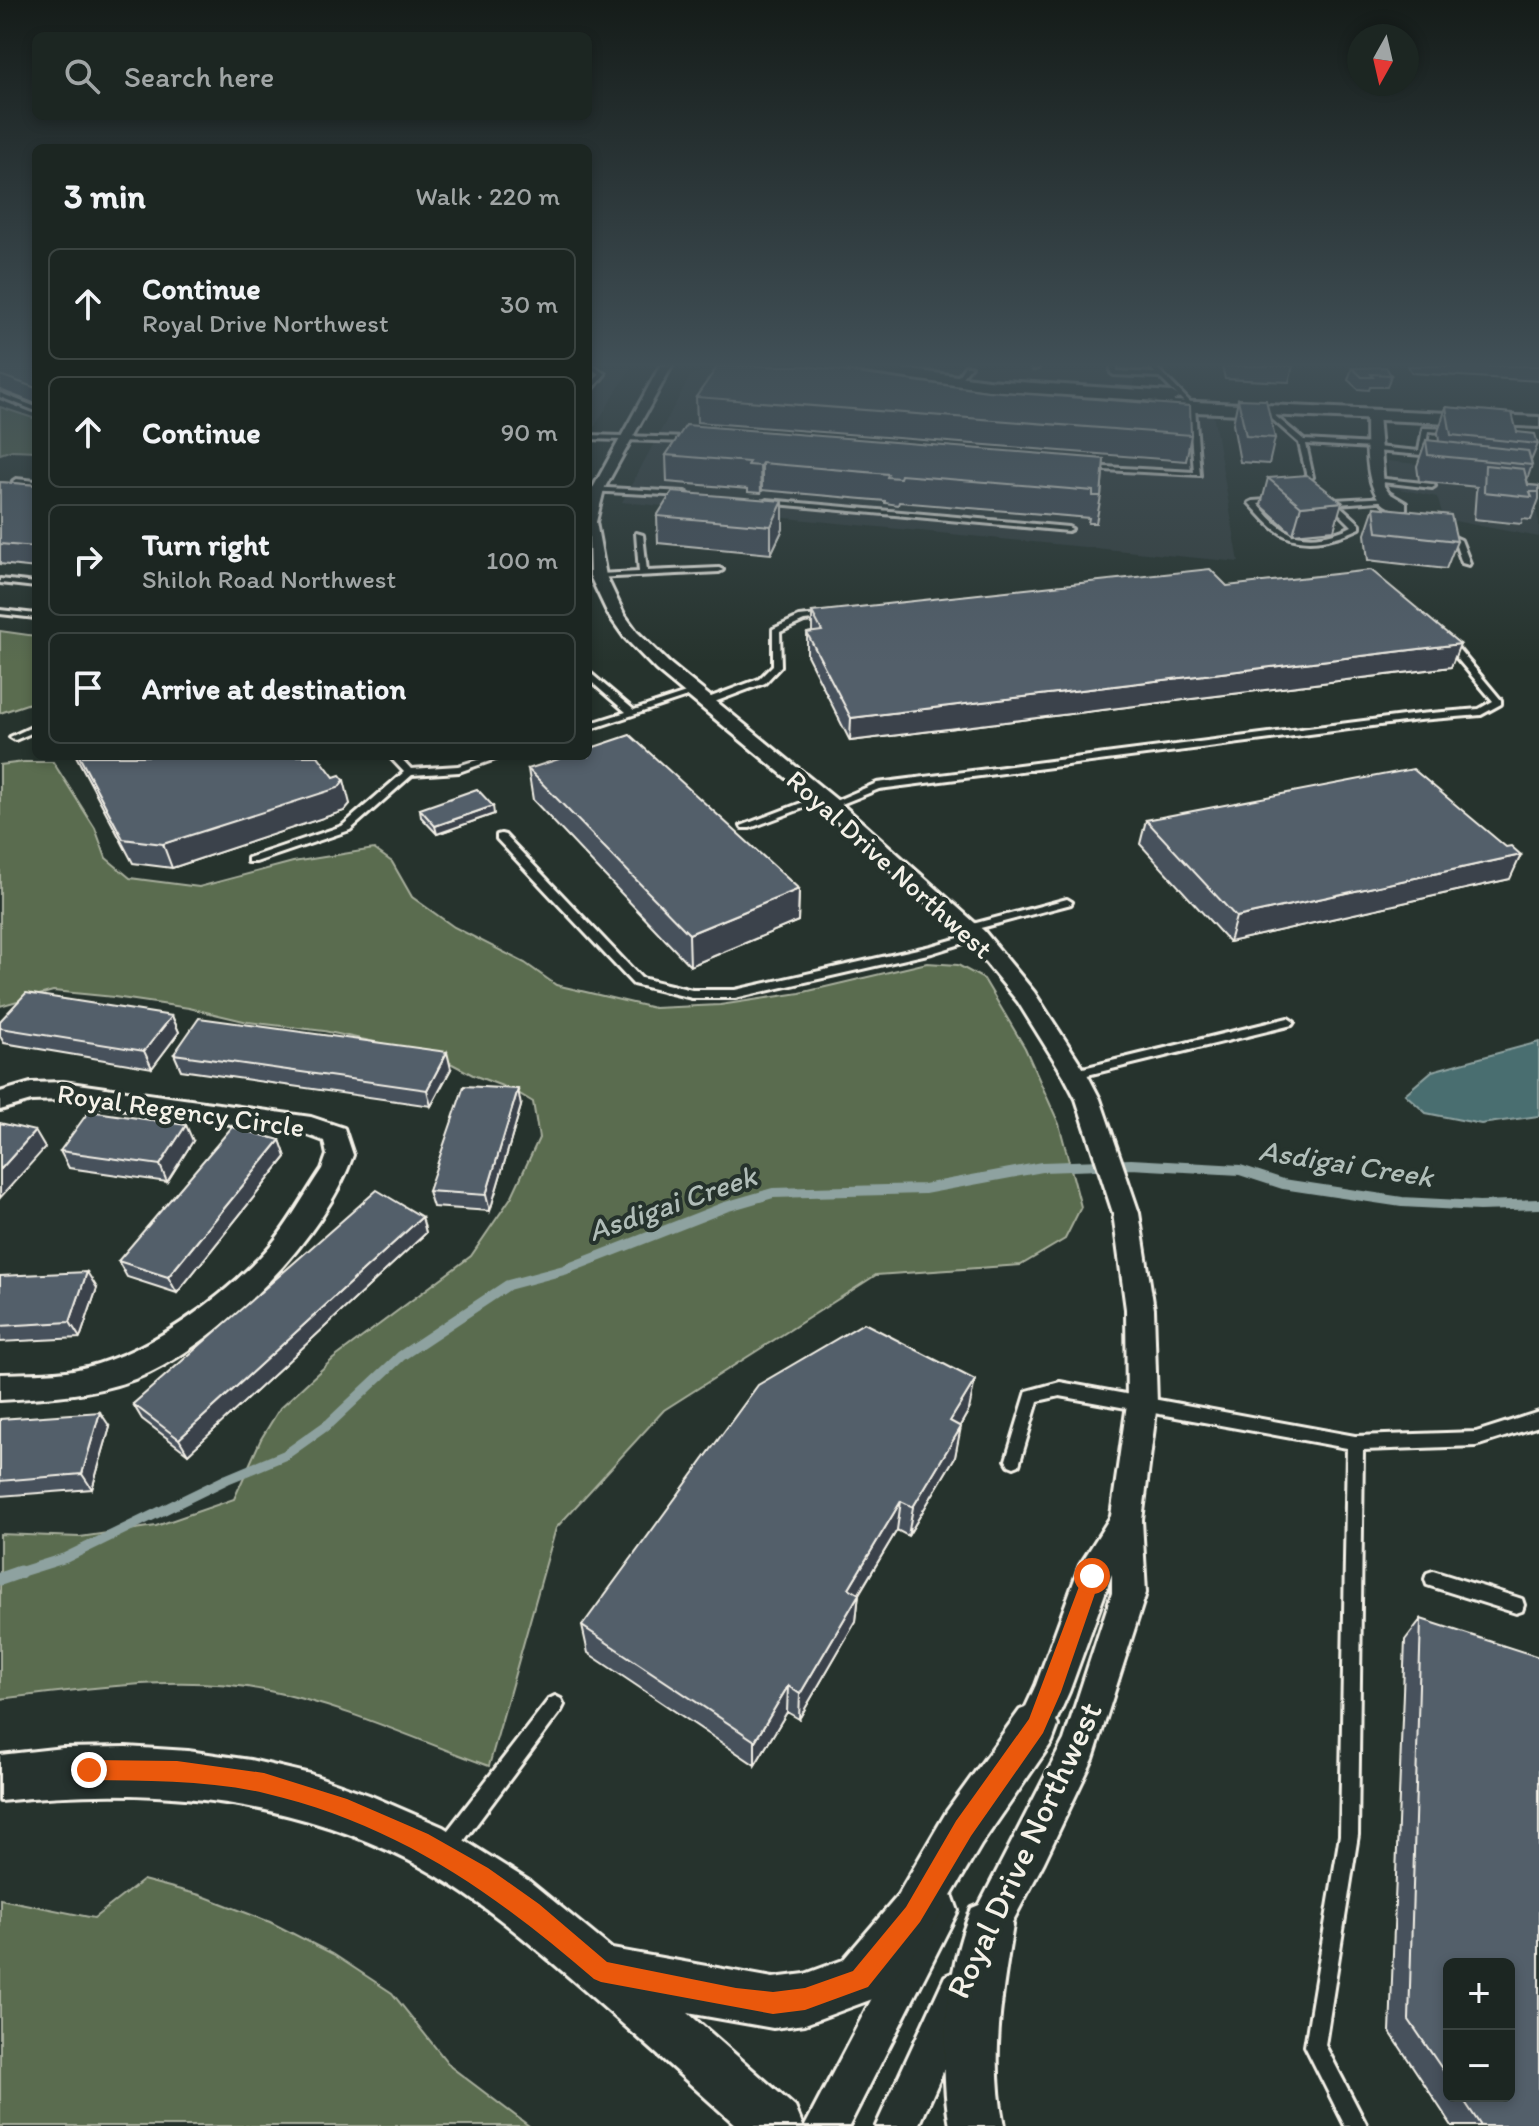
<!DOCTYPE html>
<html lang="en">
<head>
<meta charset="utf-8">
<style>
  body { margin:0; font-family:Itim,sans-serif; background:#29322f; color:#f1f3f6 }
  .controls { position:absolute; right:24px; bottom:24px; display:grid; overflow:hidden; border-radius:12px; box-shadow:0 4px 12px #0003 }
  .controls button { width:72px; height:72px; display:grid; place-items:center; padding:0; border:0; border-bottom:2px solid #3a4340; background:#1c2622; color:#f1f3f6; font:40px sans-serif }
  .compass { position:absolute; left:1347px; top:24px; width:72px; height:72px; border-radius:50%; background:#1c2622; box-shadow:0 4px 12px #0003; rotate:188deg }
  .stop { position:absolute; width:24px; height:24px; margin:-18px; border:6px solid #ea580c; border-radius:50%; background:#fff }
  .stop.end { background:#ea580c; border-color:#fff; box-shadow:0 2px 8px #0008 }
  .list { margin:0; padding:0; list-style:none }
  h2 { display:flex; justify-content:space-between; align-items:center; height:104px; margin:0; padding:0 32px; font-size:34px }
  h2 small { font-size:26px; font-weight:400; color:#a0a5a5 }
  .list li { display:grid; grid-template-columns:52px 1fr auto; gap:24px; align-items:center; box-sizing:border-box; height:112px; margin:0 16px 16px; padding:0 16px; border:2px solid #3a4340; border-radius:12px }
  .list b { display:block; font-size:30px; white-space:nowrap }
  .list p { margin:0; font-size:26px; white-space:nowrap; color:#a0a5a5 }
  .list em { font-size:26px; font-style:normal; color:#a0a5a5 }
  .icon { flex:none; width:44px; height:44px; fill:none; stroke:currentColor; stroke-width:2; stroke-linecap:round; stroke-linejoin:round }
  .map { position:relative; flex:none; width:1539px; height:2126px; overflow:hidden }
  .search { position:absolute; background:#1c2622; box-shadow:0 4px 12px #0003; left:32px; top:32px; width:560px; height:88px; display:flex; align-items:center; gap:20px; box-sizing:border-box; padding:0 28px; border-radius:12px; color:#a0a5a5; font-size:30px }
  .panel { position:absolute; background:#1c2622; box-shadow:0 4px 12px #0003; left:32px; top:144px; width:560px; height:616px; border-radius:12px }
  .map>svg:first-child { display:block }
</style>
</head>
<body>
<div class="map">
<svg width="1539" height="2126" viewBox="0 0 1539 2126">
  <rect width="100%" height="100%" fill="#26332d"/>
  <filter id="ink" filterUnits="userSpaceOnUse"><feTurbulence type="fractalNoise" baseFrequency=".0125" numOctaves="2"/><feDisplacementMap in="SourceGraphic" scale="16" xChannelSelector="R" yChannelSelector="G"/><feConvolveMatrix kernelMatrix="1 2 1 2 8 2 1 2 1" color-interpolation-filters="sRGB"/></filter>
  <g filter="url(#ink)">
    <path fill="#344040" d="M588,366L631,368L588,437Z
      M899,366H1133L1134,387L983,378Z
      M714,369L811,376L1049,405L1213,414L1239,562L622,502L691,375Z
      M1387,461L1529,475L1539,522V537L1444,519L1437,497L1390,487Z"/>
    <path fill="#5a6c4f" stroke="#a7ae9c" stroke-width="2" d="M0,407L36,419V451L12,450L0,454Z
      M0,631L36,636V701L0,713Z
      M24,762H53L95,828L106,858L130,878L199,887L293,862L374,849L392,862L412,897L454,927L525,963L556,985L654,1008L720,1005L800,993L927,963L958,965L984,979L1025,1048L1059,1124L1081,1207L1065,1239L1021,1265L876,1275L664,1410L556,1528L489,1766C417,1740 344,1706 269,1691C183,1673 86,1689 0,1699V1534L80,1537L156,1526L234,1499L261,1439L280,1408L333,1359L471,1256L512,1196L539,1138L533,1102L513,1090L473,1075L435,1055L324,1031L248,1022L189,1008L114,997L53,991L0,1006V765Z
      M143,1880L200,1895L270,1922L333,1954L392,1993L451,2067L529,2126H0V1899L94,1918Z"/>
    <path fill="#4a6e70" stroke="#8ea2a0" stroke-width="2" d="M1539,1042V1116L1481,1124L1426,1113L1405,1094L1432,1071Z"/>
    <g fill="none" stroke-linecap="round" stroke-linejoin="round">
      <path stroke="#8ea2a0" stroke-width="10" d="M14,1574L65,1558L227,1479L285,1455L330,1423L401,1356L508,1285L564,1270L725,1207L773,1193L924,1189L1042,1167L1131,1164L1240,1170L1283,1184L1402,1202L1479,1206L1539,1204"/>
      <path stroke="#8ea2a0" stroke-width="13" d="M0,1579L20,1572"/>
      <defs>
        <path id="service" d="M588,366H594L605,374L588,395V389L599,374Z
          M965,366H971L958,382H954Z
          M1032,366H1038V368L1033,369Z
          M1111,366H1117V371L1155,373L1149,366H1155L1195,407L1200,475L1085,469V467L1087,466L1194,472L1189,407L1159,377L1114,375L1111,373Z
          M0,393L36,407V411L0,397Z
          M1263,409H1267L1304,440L1374,444L1376,447L1419,451L1423,428L1454,429L1457,431L1454,433L1428,431L1425,453L1422,455L1375,451L1372,448L1306,444L1313,477L1310,479L1307,477L1299,443L1263,411Z
          M588,435L690,438L693,440L690,442L588,439Z
          M1376,478L1432,484L1435,486L1432,488L1374,481V479Z
          M16,479L36,481V485L14,482L13,481Z
          M588,487L685,492L688,494L685,496L588,491Z
          M1389,497L1391,498V500L1338,504L1360,524V528C1335,540 1299,549 1276,530C1266,523 1258,512 1249,503L1253,501L1281,499V501L1258,504C1266,513 1273,522 1282,528C1302,543 1332,536 1352,526L1326,500V498L1334,500Z
          M767,500L1068,527L1072,529L1068,531L765,503L763,502Z
          M636,533L643,535L647,571L719,568L723,570L719,572L595,578V574H598L639,572Z
          M1439,533H1445L1461,540L1470,563L1469,565L1462,563L1455,543L1439,537Z
          M0,579L36,583V587L0,583Z
          M0,610L36,614V618L0,614Z
          M828,614H831V618L804,621L780,632L781,666L765,683L709,704H703V700L759,679L773,665V629L799,617Z
          M1445,640H1451L1501,700V704L1481,715L1419,720L879,789L834,807L831,808L826,805L877,783L1419,714L1479,709L1493,701L1445,644Z
          M588,671L634,710L692,691L699,693L588,730V724L626,712L588,679Z
          M36,725V731L15,740L10,737Z
          M389,756H399L411,769L458,766L490,756H504L459,772L412,775L350,830L256,862H248V858L342,826L404,772Z
          M822,795L827,798L825,800L750,828H742L741,826Z
          M501,834L505,835L641,978L692,990H735L931,946L976,933L981,936L980,938L932,953L735,998H692L633,984L497,839V835Z
          M1067,899L1072,902L1071,904L969,931L964,928L965,926Z
          M1288,1018L1294,1022L1292,1025L1075,1078L1069,1074L1075,1070Z
          M1060,1382L1355,1436L1476,1432L1539,1412V1426L1476,1446L1363,1450L1358,1835L1325,2045L1367,2126H1345L1305,2046L1340,1835L1347,1448L1060,1396L1038,1401L1019,1465L1014,1467L1009,1465L1006,1460L1027,1391Z
          M1433,1571L1516,1597L1522,1599L1524,1605L1522,1611L1516,1613L1433,1587L1427,1585L1425,1579L1427,1573Z
          M555,1696L561,1699L564,1705L561,1711L455,1853L448,1855L441,1853L439,1846L441,1839L549,1699Z"/>
        <path id="minor" d="M660,366H672L604,489L596,522L606,576L624,614L637,632L668,662L838,801L984,931L1034,992L1087,1074L1100,1099L1139,1213L1154,1309L1157,1404L1142,1520L1146,1593L1093,1759L1044,1862L998,1949L984,1955L970,1949L964,1935L1064,1740L1112,1593V1574L1069,1692L1043,1750L1030,1755L1017,1750L1012,1737L1036,1685L1080,1565L1111,1516L1127,1404L1126,1309L1113,1213L1076,1099L1064,1076L1018,1002L968,941L824,809L656,670L625,638L608,614L590,576L588,497Z
          M1372,411L1378,415L1384,486L1389,493L1406,503V509C1361,516 1367,443 1366,415Z
          M63,1082L311,1117L344,1128L353,1155C325,1237 227,1335 149,1373C102,1395 50,1397 0,1400V1374C24,1373 50,1374 73,1370C143,1358 225,1298 271,1245C290,1222 305,1194 322,1169L327,1155L324,1141L308,1135L63,1100L31,1101L0,1110V1092L31,1083Z
          M939,1892L953,1897L958,1911L849,2126H805L925,1897Z
          M959,1970L973,1976L979,1990L919,2126H876L945,1976Z"/>
        <path id="tertiary" d="M845,366H881L988,380L1172,392L1180,397L1173,401L1539,417V427L1150,410L1145,408V402L1158,401L988,390L852,370Z
          M1036,1704L1052,1710L1058,1726L1052,1742L981,1845L930,1932L878,1997L805,2024L773,2028L688,2013L795,2107L803,2126H737C686,2080 635,2034 583,1989C528,1941 473,1893 408,1860C279,1795 140,1786 0,1801V1755L63,1748L126,1747L188,1751L250,1760L310,1774L369,1795L443,1827L529,1881L612,1949L773,1978L805,1974L843,1960L896,1898L947,1811L1020,1710Z
          M989,1901L1006,1908L1013,1925C1002,1993 990,2058 1004,2126H950C938,2061 946,1969 972,1908Z"/>
      </defs>
      <use href="#service" stroke="#f4f1e8" stroke-width="6"/>
      <use href="#minor" stroke="#f4f1e8" stroke-width="6"/>
      <use href="#tertiary" stroke="#f4f1e8" stroke-width="6"/>
      <use href="#service" fill="#26332d" fill-rule="evenodd"/>
      <use href="#minor" fill="#26332d" fill-rule="evenodd"/>
      <use href="#tertiary" fill="#26332d" fill-rule="evenodd"/>
    </g>
    <path fill="#47515c" stroke="#f4f1e8" stroke-width="2" fill-rule="evenodd" d="M0,366H36V404L0,390Z
      M1222,366H1293L1289,382L1225,379Z
      M1408,366H1539V381L1412,373Z
      M1352,368L1391,375L1387,387H1370L1369,390L1358,389L1348,380Z
      M987,391L1191,435L1186,461L697,422L696,397Z
      M1238,399L1275,438L1269,464L1240,462L1233,424Z
      M1446,407L1517,432L1538,444L1531,461L1532,465L1527,480L1528,485L1539,486V499L1531,520L1523,519L1521,524L1474,519L1476,492L1477,487L1419,481L1417,466L1426,440L1439,442L1438,432Z
      M666,455L1104,459L1101,496L1096,523H1088L1089,518L899,502L898,505L885,503V501L762,490L761,493L748,492V489L667,482Z
      M1268,478L1334,530L1293,534L1261,505Z
      M0,482L36,485V568L0,564Z
      M783,501V529L771,554L658,543L657,516Z
      M1374,507L1457,541L1446,569L1368,560L1365,534Z
      M1227,586L1451,667L850,741L807,655V633L812,632V612Z
      M76,756H318L350,804L344,811L172,868L133,863Z
      M528,769L799,889L798,921L690,966L533,800Z
      M420,809L494,814L437,834L421,817Z
      M1146,820L1510,879L1229,942L1140,844Z
      M172,1016L179,1032L152,1068L4,1043L0,1036V1021Z
      M174,1054L451,1069L431,1106L181,1070Z
      M521,1106L490,1211L433,1207L428,1191Z
      M280,1140L286,1157L177,1293L127,1277L118,1261Z
      M193,1141L167,1182L69,1168L60,1151Z
      M422,1217L426,1233L188,1454L142,1419L133,1404Z
      M0,1276L97,1288L80,1338L0,1342Z
      M969,1410L960,1426L955,1457L908,1536L897,1530L859,1594L856,1621L799,1719L787,1712L755,1765L588,1653L582,1626Z
      M0,1419L110,1427L92,1489L0,1496Z
      M1421,1619L1539,2126H1452L1390,2032L1405,1640ZM1449,1964L1509,2096H1449Z"/>
    <path fill="#3a424b" stroke="#f4f1e8" stroke-width="2" d="M762,463V490L761,493L760,466Z
      M783,501V529L771,554V526Z
      M1342,502L1334,530L1293,534L1301,506Z
      M1460,644L1451,667L850,741L851,718Z
      M344,780L350,804L344,811L172,868L163,844Z
      M493,806L494,814L437,834L435,826Z
      M1521,855L1510,879L1229,942L1236,917Z
      M799,889L798,921L690,966L689,934Z
      M172,1016L179,1032L152,1068L144,1051Z
      M447,1052L451,1069L431,1106L427,1090Z
      M518,1089L521,1106L490,1211L486,1195Z
      M186,1125L193,1141L167,1182L160,1165Z
      M35,1131L45,1148L0,1198V1170Z
      M280,1140L286,1157L177,1293L168,1277Z
      M422,1217L426,1233L188,1454L179,1439Z
      M87,1272L97,1288L80,1338L70,1322Z
      M975,1380L969,1410L945,1452L950,1421Z
      M100,1412L110,1427L92,1489L82,1474Z
      M961,1427L955,1457L908,1536L913,1507Z
      M901,1501L897,1530L846,1615L849,1588Z
      M859,1594L856,1621L799,1719L800,1694Z
      M788,1686L787,1712L755,1765V1741Z"/>
    <path fill="#535e6b" stroke="#f4f1e8" stroke-width="2" d="M0,366H36V388L0,375Z
      M718,366H806L987,391L1190,406L1191,435L696,397Z
      M1386,367L1391,375L1371,374L1373,377H1362L1352,368Z
      M1238,399L1266,400L1275,438L1246,436Z
      M1446,407L1512,413L1517,432L1535,434L1538,444L1451,435Z
      M686,425L1104,459L1101,496H1093V491L901,475L900,478L887,477L888,474L762,463L760,466L747,465L749,462L666,455Z
      M1426,440L1528,451L1532,465L1428,455Z
      M1485,465L1524,469L1528,485L1539,486V492H1530L1532,497L1484,492Z
      M1307,475L1342,502L1301,506L1268,478Z
      M0,482L36,485V547L0,544Z
      M672,492L783,501L771,526L657,516Z
      M1374,507L1451,515L1457,541L1377,532Z
      M1210,569L1227,586L1371,570L1460,644L851,718L807,633L822,631L812,612Z
      M630,735L799,889L689,934L528,769L568,756H588V749Z
      M79,756H318L334,777L340,775L344,780L338,788L163,844L123,839Z
      M1413,769L1506,847L1511,846L1521,855L1236,917L1146,820Z
      M477,789L493,806L435,826L420,809Z
      M26,993L172,1016L144,1051L0,1028V1021Z
      M199,1018L447,1052L427,1090L174,1054Z
      M464,1086L518,1089L486,1195L428,1191Z
      M89,1111L186,1125L160,1165L60,1151Z
      M0,1123L35,1131L0,1170Z
      M232,1127L280,1140L168,1277L118,1261Z
      M377,1190L422,1217L179,1439L133,1404Z
      M87,1272L70,1322L0,1326V1276Z
      M864,1323L975,1380L950,1421L961,1427L913,1507L901,1501L849,1588L859,1594L800,1694L788,1686L755,1741L582,1626L758,1385Z
      M100,1412L82,1474L0,1481V1419Z
      M1421,1619L1539,1657V2126H1481L1461,2096H1509V1964H1449V2079L1409,2020Z"/>
  </g>
  <linearGradient id="sky" x2="0" y2="1"><stop stop-color="#151c19"/><stop offset="0.55" stop-color="#415057"/><stop offset="1" stop-color="#415057" stop-opacity="0"/></linearGradient>
  <rect width="1539" height="663" fill="url(#sky)"/>
  <path fill="#ea580c" d="M1092,1567L1098,1570L1101,1576L1061,1692L1043,1733L971,1836L920,1922L868,1987L805,2010L773,2014L601,1982L594,1979C493,1892 397,1824 264,1793C207,1780 147,1781 89,1780L82,1777L79,1770L82,1763L89,1760L177,1761L264,1773L347,1799L428,1834L488,1868L539,1904L607,1962L736,1988L773,1992L805,1988L853,1971L906,1907L956,1821L1029,1719L1083,1576L1085,1570Z"/>
  <g text-anchor="middle" dominant-baseline="central" stroke-width="8" stroke-linejoin="round" paint-order="stroke">
    <g font-size="28" fill="#f4f1e8" stroke="#26332d">
      <text transform="translate(890 864) rotate(42)">Royal Drive Northwest</text>
      <text transform="translate(181 1110) rotate(8)">Royal Regency Circle</text>
    </g>
    <g font-size="30" font-style="italic" fill="#b0bdb8" stroke="#26332d">
      <text transform="translate(1346 1163) rotate(9)">Asdigai Creek</text>
      <text transform="translate(672 1203) rotate(-19)">Asdigai Creek</text>
    </g>
    <g font-size="34" fill="#f4f1e8" stroke="#26332d">
      <text transform="translate(1024 1850) rotate(-65)">Royal Drive Northwest</text>
    </g>
  </g>
</svg>
<div class="controls">
<button>+</button>
<button>−</button>
</div>
<svg class="compass" viewBox="-18 -18 36 36"><path d="M0-13l5 13h-10z" fill="#e53935"/><path d="M0 13l5-13h-10z" fill="#a0a5a5"/></svg>
<div class="stop" style="left:1092px;top:1576px"></div>
<div class="stop end" style="left:89px;top:1770px"></div>
<div class="search"><svg class="icon" aria-label="search" viewBox="0 0 24 24"><circle cx="10" cy="10" r="6"/><path d="M15 15l6 6"/></svg>Search here</div>
<section class="panel">
<h2>3 min<small>Walk · 220 m</small></h2>
<ul class="list">
<li><svg class="icon" aria-label="ahead" viewBox="0 0 24 24"><path d="M12 20V5M6 11l6-6 6 6"/></svg><div><b>Continue</b><p>Royal Drive Northwest</p></div><em>30 m</em></li>
<li><svg class="icon" aria-label="ahead" viewBox="0 0 24 24"><path d="M12 20V5M6 11l6-6 6 6"/></svg><div><b>Continue</b></div><em>90 m</em></li>
<li><svg class="icon" aria-label="right" viewBox="0 0 24 24"><path d="M7 20v-9h11M14 6l5 5-5 5"/></svg><div><b>Turn right</b><p>Shiloh Road Northwest</p></div><em>100 m</em></li>
<li><svg class="icon" aria-label="arrive" viewBox="0 0 24 24"><path d="M6 21V4h12l-3 4 3 4H6"/></svg><div><b>Arrive at destination</b></div></li>
</ul>
</section>
</div>
</body>
</html>
